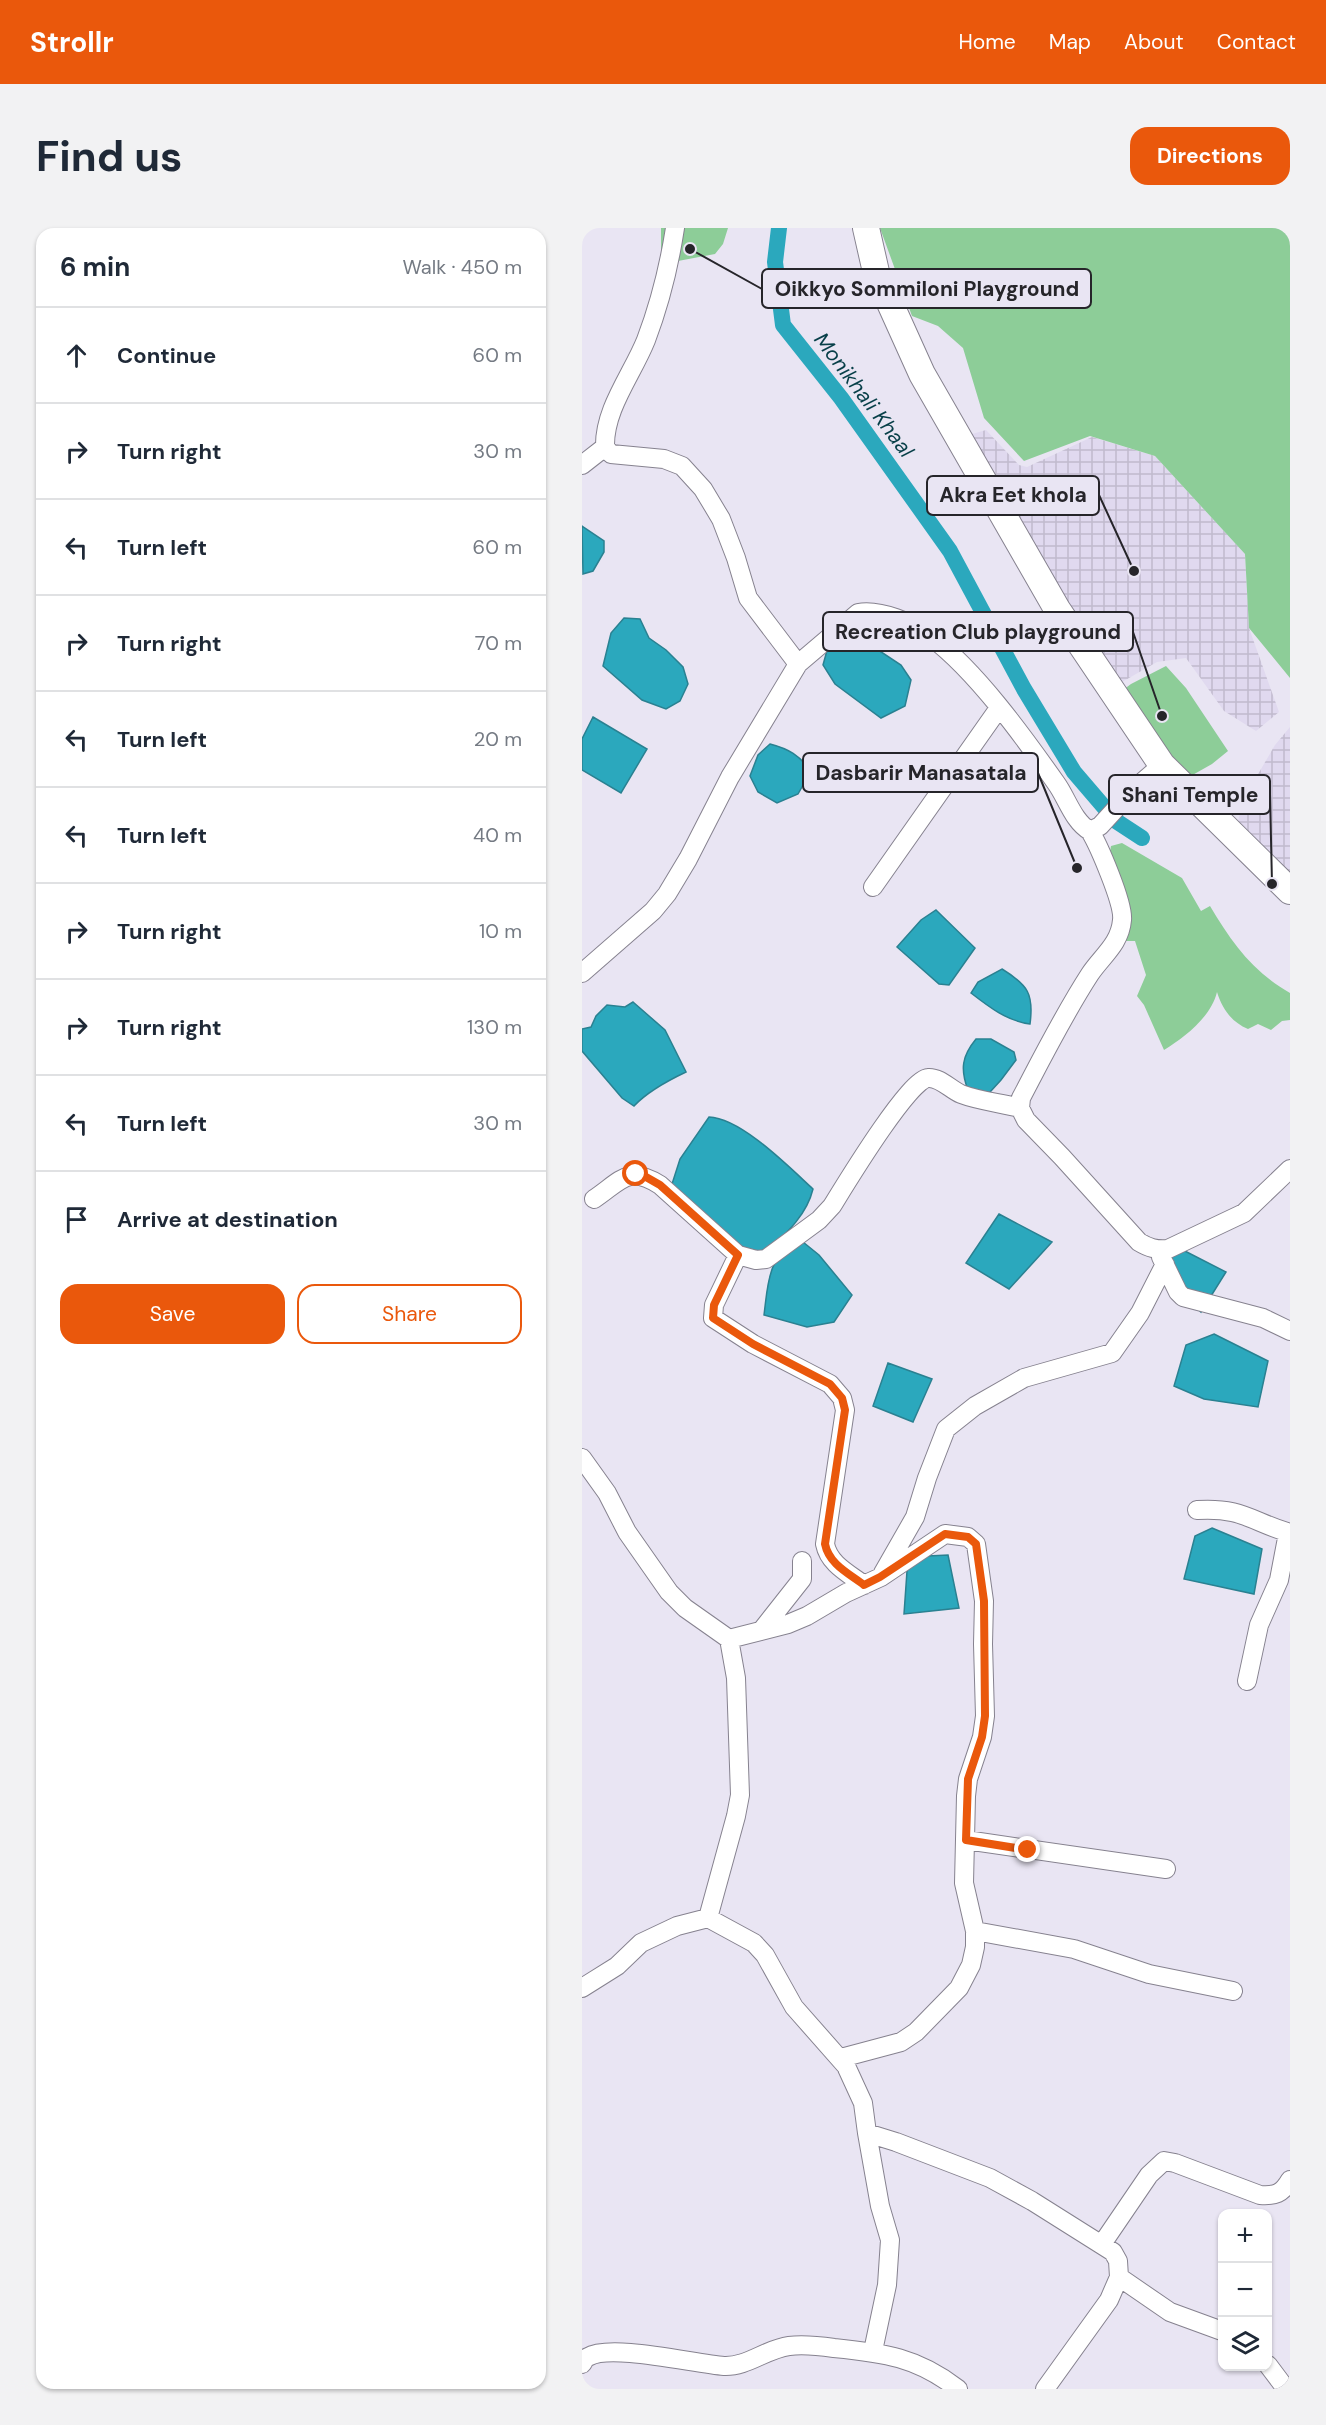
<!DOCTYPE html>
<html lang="en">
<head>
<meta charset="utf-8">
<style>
  body { margin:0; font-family:"DM Sans",sans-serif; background:#f2f2f3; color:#1f2937 }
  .controls { position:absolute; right:18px; bottom:18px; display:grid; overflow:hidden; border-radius:12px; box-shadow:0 2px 4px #0004 }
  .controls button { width:54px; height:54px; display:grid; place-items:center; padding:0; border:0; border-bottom:2px solid #e0e1e3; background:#fff; color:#1f2937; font:30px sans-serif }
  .stop { position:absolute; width:18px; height:18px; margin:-14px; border:4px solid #ea580c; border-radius:50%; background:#fff }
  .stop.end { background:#ea580c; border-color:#fff; box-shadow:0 2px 6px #0008 }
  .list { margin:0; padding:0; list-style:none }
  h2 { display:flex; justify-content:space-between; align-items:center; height:78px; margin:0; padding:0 24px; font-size:26px }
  h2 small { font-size:20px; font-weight:400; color:#747a83 }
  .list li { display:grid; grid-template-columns:39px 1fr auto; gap:18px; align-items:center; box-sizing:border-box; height:96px; padding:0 24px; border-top:2px solid #e0e1e3 }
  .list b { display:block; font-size:22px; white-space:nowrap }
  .list em { font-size:20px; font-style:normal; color:#747a83 }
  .actions { display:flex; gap:12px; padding:18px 24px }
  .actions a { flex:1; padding:14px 0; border:2px solid #ea580c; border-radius:18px; text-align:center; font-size:21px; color:#ea580c }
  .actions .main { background:#ea580c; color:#fff }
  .icon { flex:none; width:33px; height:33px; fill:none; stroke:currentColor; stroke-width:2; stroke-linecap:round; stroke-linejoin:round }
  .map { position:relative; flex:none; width:708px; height:2161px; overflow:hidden; border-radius:18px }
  header { display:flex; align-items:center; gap:36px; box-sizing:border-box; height:84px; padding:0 30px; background:#ea580c; color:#fff }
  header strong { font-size:28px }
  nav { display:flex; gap:33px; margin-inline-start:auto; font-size:21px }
  .intro { display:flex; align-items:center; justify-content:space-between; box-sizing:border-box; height:144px; padding:0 36px }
  h1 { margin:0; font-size:42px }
  .button { padding:15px 27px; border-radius:18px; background:#ea580c; color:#fff; font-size:21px; font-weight:700 }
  main { display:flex; gap:36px; padding:0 36px }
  aside { flex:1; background:#fff; border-radius:18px; box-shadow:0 2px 4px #0004 }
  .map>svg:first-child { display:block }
</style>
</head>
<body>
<header>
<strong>Strollr</strong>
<nav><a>Home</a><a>Map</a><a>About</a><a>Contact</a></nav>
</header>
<div class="intro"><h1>Find us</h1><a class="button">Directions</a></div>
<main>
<aside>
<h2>6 min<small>Walk · 450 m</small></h2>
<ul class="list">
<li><svg class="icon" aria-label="ahead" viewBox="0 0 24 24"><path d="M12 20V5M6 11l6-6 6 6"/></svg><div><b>Continue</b></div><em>60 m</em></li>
<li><svg class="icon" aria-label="right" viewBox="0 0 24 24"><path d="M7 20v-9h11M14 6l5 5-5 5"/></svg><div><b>Turn right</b></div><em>30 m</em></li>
<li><svg class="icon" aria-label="left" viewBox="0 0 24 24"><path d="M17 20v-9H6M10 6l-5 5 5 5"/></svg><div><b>Turn left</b></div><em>60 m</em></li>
<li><svg class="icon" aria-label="right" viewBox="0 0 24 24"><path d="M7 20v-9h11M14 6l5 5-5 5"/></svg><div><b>Turn right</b></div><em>70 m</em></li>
<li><svg class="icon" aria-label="left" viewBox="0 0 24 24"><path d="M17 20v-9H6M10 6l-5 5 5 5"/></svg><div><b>Turn left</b></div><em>20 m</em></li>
<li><svg class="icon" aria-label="left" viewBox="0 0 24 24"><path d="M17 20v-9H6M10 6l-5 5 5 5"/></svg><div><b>Turn left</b></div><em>40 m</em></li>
<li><svg class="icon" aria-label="right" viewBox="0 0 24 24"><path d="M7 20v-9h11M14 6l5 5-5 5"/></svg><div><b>Turn right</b></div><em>10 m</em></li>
<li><svg class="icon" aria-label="right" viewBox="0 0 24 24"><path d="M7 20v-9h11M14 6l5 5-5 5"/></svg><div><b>Turn right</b></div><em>130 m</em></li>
<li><svg class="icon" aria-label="left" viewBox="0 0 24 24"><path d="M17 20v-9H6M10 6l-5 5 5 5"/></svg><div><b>Turn left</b></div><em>30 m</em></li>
<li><svg class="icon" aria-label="arrive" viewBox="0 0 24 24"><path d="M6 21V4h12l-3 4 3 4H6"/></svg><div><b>Arrive at destination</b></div></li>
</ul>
<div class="actions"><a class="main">Save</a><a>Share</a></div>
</aside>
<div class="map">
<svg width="708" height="2161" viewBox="0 0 708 2161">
  <defs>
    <pattern id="industrial-grid" width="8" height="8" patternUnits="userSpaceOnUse" patternTransform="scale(1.5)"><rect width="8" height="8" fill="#e0d9ef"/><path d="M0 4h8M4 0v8" fill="none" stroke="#c0bacd"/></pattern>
  </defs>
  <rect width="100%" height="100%" fill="#e9e5f3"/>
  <path fill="url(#industrial-grid)" d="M404,202L437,237L445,239L510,209L573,228L663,326L667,400L697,484L674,503L642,483L604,430L575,434L526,462L499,441L450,360L373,211Z
    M708,499V661L656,608V593L661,572L693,517Z"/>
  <path fill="#8dcd98" d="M79,0H146L141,16L133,26L96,33L79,28Z
    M298,0H708V450L667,400L663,326L573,228L508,208L442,233L402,190L381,120L356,98L330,88Z
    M584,438L604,460L646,523L630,536L607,549L526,473L549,456Z
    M540,615L600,650L619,683L628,678C650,715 670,743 708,765V792L700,793L689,802L676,796L666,801C649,794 640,780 635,764C629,789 603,809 582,822L562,777L555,768L564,747L553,713H544L539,707L527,630L529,618Z"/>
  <path fill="#2ba8bd" stroke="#2a8191" stroke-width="1.5" d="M0,298L22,313V324L11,343L1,346Z
    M42,390L58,391L67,410L84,422L101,439L106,456L98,473L84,481L60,472L21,438L29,405Z
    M266,402L319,437L329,452L323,478L299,490L253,456L241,437L246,419Z
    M11,489L65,521L39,565L0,542V511Z
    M188,516C207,521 217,527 229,543L216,566L195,575L176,564L168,548L176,527Z
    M354,682L393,720L367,757L357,756L315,719L339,692Z
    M420,741C446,757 452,766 448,796C425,793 407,779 389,765L396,754Z
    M51,774L83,802L104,844C85,853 66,863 52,878L40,870L0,823V801L9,799L14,788L25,777L43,779Z
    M394,811H409L432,824L434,832L419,852L408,864L394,865L386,862C378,841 380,828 394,811Z
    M127,889C159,890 207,939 231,961C224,990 200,1009 179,1029L154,1022L90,956L98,931Z
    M417,986L470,1014L427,1061L384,1035Z
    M221,1014L237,1027L270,1067L252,1094L225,1099L182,1087C186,1057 185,1023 221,1014Z
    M595,1019L644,1044L619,1084L577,1044Z
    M632,1106L686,1133L676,1179L622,1171L592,1158L604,1117Z
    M306,1135L350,1151L331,1194L291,1178Z
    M630,1300L680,1321L672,1366L602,1351L613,1308Z
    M366,1327L377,1380L322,1386L326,1329Z"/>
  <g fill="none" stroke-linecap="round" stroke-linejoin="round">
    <path stroke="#2ba8bd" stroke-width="16" d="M197,0L193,34L201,97L259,170L368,323L442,461L492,544L534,593L560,610"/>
    <defs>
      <path id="street" d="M93,0C87,39 78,75 64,112C50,147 22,181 23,219L29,226L82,231L100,238L121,261L139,291L154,330L166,370L216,436
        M0,237L23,219
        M508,603C517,618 542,676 540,692C538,716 520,728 508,746C482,786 461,828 439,870L438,880L444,892L480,929L557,1014C567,1020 574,1022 586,1021L662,985L708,941
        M291,659L417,480
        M0,745L71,683L85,666L106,631L148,549L216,436L276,385C298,381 332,395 349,409C394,443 441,508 474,555C485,570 491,593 508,603L518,598L551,562L580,537
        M12,971C40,952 46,937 78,957L156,1027L174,1032L184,1031L237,992L250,978C263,957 327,851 346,850C358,849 369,862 379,866C397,873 419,875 438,880
        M156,1027L132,1077L131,1090L171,1116L248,1156L260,1170L263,1182L243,1316C247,1336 266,1345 282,1357
        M579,1029L596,1064L601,1069L681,1090L708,1103
        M0,1230L25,1265L45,1304L87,1364L103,1380L147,1411L154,1450L158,1567L154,1588L126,1690
        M615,1282C660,1279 670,1294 708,1305
        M301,1345L333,1289L345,1250L364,1201L393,1178L442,1150L530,1125L558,1085L583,1036
        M179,1403L220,1351V1333
        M147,1411L206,1396L225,1388L264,1365L299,1349L363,1306L386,1309L394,1316L402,1373L401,1416L403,1488L400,1509L386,1551L384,1568L382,1655L393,1703V1719L389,1737L377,1760L334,1804L319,1814L259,1830
        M665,1453L677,1397L697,1352L706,1305
        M384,1612L584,1641
        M393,1703L492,1721L567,1746L651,1763
        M0,1760L35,1738L59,1715L95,1698L126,1690L172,1715L183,1727L212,1779L264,1838L281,1875L285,1905
        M520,2016L567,1947L582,1933L593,1935L678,1967C693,1968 700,1966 708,1952
        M537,2049L588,2084L640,2103
        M291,2123L305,2057L308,2012L298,1978L285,1905L314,1914L408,1950L450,1973L531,2024L536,2033L537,2049L527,2072L463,2161
        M0,2136C2,2133 3,2130 6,2129C28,2115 113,2136 142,2138C165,2139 184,2121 207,2118C222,2116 238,2118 252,2120C302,2125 335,2129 376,2161
        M686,2137L704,2161"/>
      <path id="secondary" d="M284,0L294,44L340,146L475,381L580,537L708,663"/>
    </defs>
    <use href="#street" stroke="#86828f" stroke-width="20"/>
    <use href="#secondary" stroke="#86828f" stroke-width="28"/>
    <use href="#street" stroke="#fff" stroke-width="18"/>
    <use href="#secondary" stroke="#fff" stroke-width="26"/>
  </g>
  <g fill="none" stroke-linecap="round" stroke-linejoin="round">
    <path stroke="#ea580c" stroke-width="8" d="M54,946L64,949L78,957L156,1027L132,1077L131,1090L171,1116L248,1156L260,1170L263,1182L243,1316C247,1336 266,1345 282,1357L298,1349L363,1306L386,1309L394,1316L402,1373L403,1488L400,1509L386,1551L384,1612L446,1622"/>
  </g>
  <g text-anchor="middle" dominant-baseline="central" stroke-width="4.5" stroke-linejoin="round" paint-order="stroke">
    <g font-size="21" font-style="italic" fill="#073f48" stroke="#e9e5f3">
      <text transform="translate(282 167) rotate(53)">Monikhali Khaal</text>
    </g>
  </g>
  <path fill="none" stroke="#26252a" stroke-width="2" d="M108 21L180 61M552 343L517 267M580 488L551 404M495 640L456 545M690 656L688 566"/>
  <g fill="#26252a" stroke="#e9e5f3" stroke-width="2">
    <circle cx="108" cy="21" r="6"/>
    <circle cx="552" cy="343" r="6"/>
    <circle cx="580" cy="488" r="6"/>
    <circle cx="495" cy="640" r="6"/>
    <circle cx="690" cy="656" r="6"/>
  </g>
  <g fill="#e9e5f3" stroke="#26252a" stroke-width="2">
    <rect x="180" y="41" width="329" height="39" rx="6"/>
    <rect x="345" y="248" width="172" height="39" rx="6"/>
    <rect x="241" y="384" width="310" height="39" rx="6"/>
    <rect x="221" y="525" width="235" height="39" rx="6"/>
    <rect x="527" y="547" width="161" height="39" rx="6"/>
  </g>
  <g font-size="21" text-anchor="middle" font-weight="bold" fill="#26252a">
    <text x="345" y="68">Oikkyo Sommiloni Playground</text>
    <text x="431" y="274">Akra Eet khola</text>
    <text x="396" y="411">Recreation Club playground</text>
    <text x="339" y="552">Dasbarir Manasatala</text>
    <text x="608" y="574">Shani Temple</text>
  </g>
</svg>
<div class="controls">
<button>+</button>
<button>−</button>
<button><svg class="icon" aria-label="layers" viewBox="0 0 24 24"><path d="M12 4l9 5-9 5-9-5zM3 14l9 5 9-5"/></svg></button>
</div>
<div class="stop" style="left:54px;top:946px"></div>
<div class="stop end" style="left:446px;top:1622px"></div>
</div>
</main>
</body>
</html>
